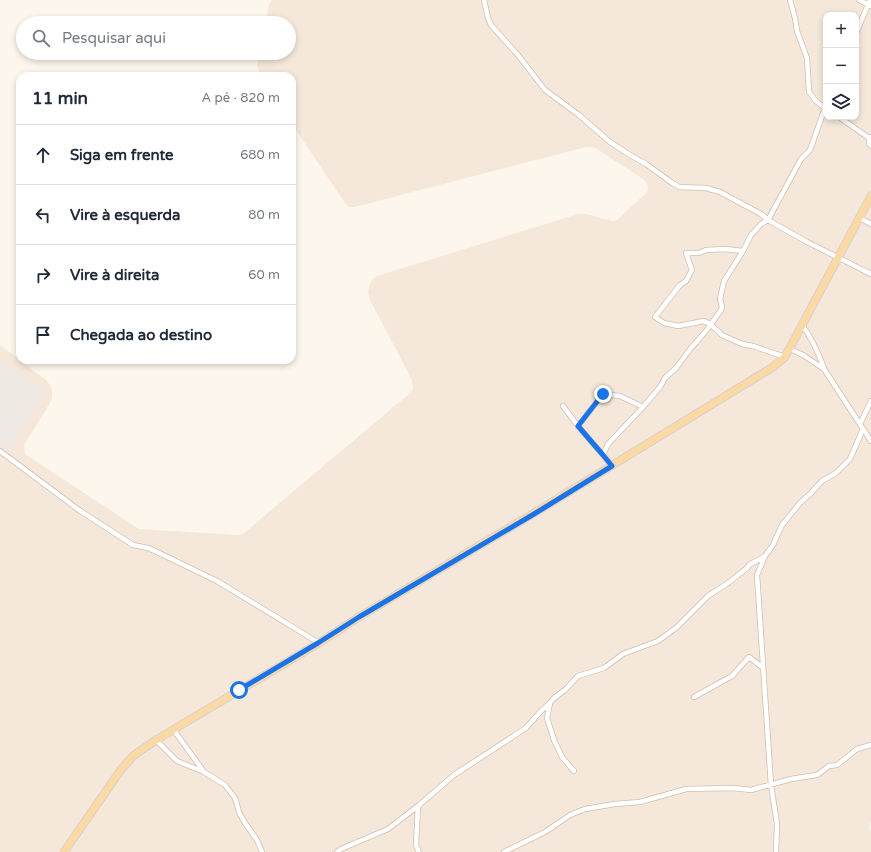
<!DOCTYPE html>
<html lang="pt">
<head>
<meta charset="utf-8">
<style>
  body { margin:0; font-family:"Varela Round",sans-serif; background:#f6f6f7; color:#1f2937 }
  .controls { position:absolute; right:12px; top:12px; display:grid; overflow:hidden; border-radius:8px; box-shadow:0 2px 6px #0003 }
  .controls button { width:36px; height:36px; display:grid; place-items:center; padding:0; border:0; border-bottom:1px solid #e0e1e3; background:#fff; color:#1f2937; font:20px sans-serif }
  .stop { position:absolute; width:12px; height:12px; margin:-9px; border:3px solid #1a73e8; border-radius:50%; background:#fff }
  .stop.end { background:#1a73e8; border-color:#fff; box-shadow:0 1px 4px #0008 }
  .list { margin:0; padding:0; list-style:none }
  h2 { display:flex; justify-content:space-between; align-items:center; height:52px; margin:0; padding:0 16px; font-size:17px }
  h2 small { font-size:13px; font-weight:400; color:#747a83 }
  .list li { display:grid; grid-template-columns:26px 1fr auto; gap:12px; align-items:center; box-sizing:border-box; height:60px; padding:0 16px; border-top:1px solid #e0e1e3 }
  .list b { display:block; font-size:15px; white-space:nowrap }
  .list em { font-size:13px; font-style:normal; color:#747a83 }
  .icon { flex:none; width:22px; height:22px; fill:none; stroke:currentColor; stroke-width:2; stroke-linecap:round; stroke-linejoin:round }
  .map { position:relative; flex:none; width:871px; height:852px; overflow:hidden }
  .search { position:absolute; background:#fff; box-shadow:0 2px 6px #0003; left:16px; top:16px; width:280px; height:44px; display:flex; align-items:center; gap:10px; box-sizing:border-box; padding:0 14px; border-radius:22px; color:#747a83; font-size:15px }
  .panel { position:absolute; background:#fff; box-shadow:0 2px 6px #0003; left:16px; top:72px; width:280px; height:292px; border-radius:12px }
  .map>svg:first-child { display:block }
</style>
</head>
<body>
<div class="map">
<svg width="871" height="852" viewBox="0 0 871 852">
  <rect width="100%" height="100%" fill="#fdf6ec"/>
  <path fill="#f5e8da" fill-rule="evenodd" d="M272,0H871V822L869,828L871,832V852H0V345L46,380L50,385L52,391V397L50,403L24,445L25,453L28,456L139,529L239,535L244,533L410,393L412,391L413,388L412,380L370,300L368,293L369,286L372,280L377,276L578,214H587L608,220L614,221L618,219L644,195L648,191V187L647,183L643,179L597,149L592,147H586L355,207H349L345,203L292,124V76H260L259,73L257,66L260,53H289V23H266L269,4ZM826,15H856V117H826Z"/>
  <path fill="#efe9e4" d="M0,359L46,392L8,451L0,445Z"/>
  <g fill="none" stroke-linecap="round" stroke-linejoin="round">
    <defs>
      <path id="street" d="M484,0L488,18L491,25L518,55L545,90L579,115L610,142L630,155L646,164L671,182L679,187L706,188L720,192L761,214L768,220L807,242L871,274
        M790,0L795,18L797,31L807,58L809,92L816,101L826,109
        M859,0L871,6
        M856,33L870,0
        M839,117L869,138
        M870,137L869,138V144L871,146
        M860,218L871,224
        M743,251L725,249L706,250L699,253H686L692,270L686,281L680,285L655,317L664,323L678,326L704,321L710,324L722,335L742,344L753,346L785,357
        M802,325C812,338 818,352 824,368
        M790,349L803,355L824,369L871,441
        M563,406L578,426L603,455L612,466
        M860,424L871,401
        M578,426L603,394L620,396L643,407
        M0,451L79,510L133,545L148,548L157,552L217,581L319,643
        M603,455L608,444L643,407L660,387L665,378L676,368L691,348L706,331L721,310L722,307L720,299L724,281L743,251L751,235L761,224L768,220L801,159L810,150L826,105
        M694,697L732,676L749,657L762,667
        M550,703L547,718L554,740L562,757L574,771
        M173,729L204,772
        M156,740L177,761L204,772L225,785L235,798L239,812L245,823L257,840L262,852
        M418,806L416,845L419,852
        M337,852L341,849L388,829L418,806L454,775L526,728L541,711L550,703L553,699L566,689L578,676L604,668L623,654L658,641L677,627L708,596L728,583L747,568L749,565L765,556
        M504,852L545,832L570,815L585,809L615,804L640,802L686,789L733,788L751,790L791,779L817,775L829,766L837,765L857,749L871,745
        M776,852L777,824L771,785L757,575L765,556L773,545L782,525L800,503L811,493L822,481L836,473L850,459L863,429"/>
      <path id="primary" d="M64,852L120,771L133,756L156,740L319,643L359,617L534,513L773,367L785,357L871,196"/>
    </defs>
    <use href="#street" stroke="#d1beb0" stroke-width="6"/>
    <use href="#primary" stroke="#dad1cd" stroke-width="9"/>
    <use href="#street" stroke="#fff" stroke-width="4.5"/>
    <use href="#primary" stroke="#fbd9a5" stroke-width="7"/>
  </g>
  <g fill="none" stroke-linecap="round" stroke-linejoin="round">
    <path stroke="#1a73e8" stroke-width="5" d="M239,690L318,643L359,617L534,514L612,466L603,455L578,426L603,394"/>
  </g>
</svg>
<div class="controls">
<button>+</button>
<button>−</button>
<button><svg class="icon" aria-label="layers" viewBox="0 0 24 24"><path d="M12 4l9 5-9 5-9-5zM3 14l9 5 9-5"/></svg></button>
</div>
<div class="stop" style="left:239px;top:690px"></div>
<div class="stop end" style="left:603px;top:394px"></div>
<div class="search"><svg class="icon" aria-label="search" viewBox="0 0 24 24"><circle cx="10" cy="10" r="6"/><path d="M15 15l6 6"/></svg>Pesquisar aqui</div>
<section class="panel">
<h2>11 min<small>A pé · 820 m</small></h2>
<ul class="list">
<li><svg class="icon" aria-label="ahead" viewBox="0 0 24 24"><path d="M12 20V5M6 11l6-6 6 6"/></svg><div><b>Siga em frente</b></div><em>680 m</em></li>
<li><svg class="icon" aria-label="left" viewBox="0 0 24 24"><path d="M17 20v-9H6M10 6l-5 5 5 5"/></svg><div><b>Vire à esquerda</b></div><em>80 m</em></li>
<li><svg class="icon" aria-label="right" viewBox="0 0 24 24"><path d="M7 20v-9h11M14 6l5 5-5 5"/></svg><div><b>Vire à direita</b></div><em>60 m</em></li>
<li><svg class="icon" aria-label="arrive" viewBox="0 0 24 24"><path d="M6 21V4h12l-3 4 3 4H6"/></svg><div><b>Chegada ao destino</b></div></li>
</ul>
</section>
</div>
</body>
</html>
